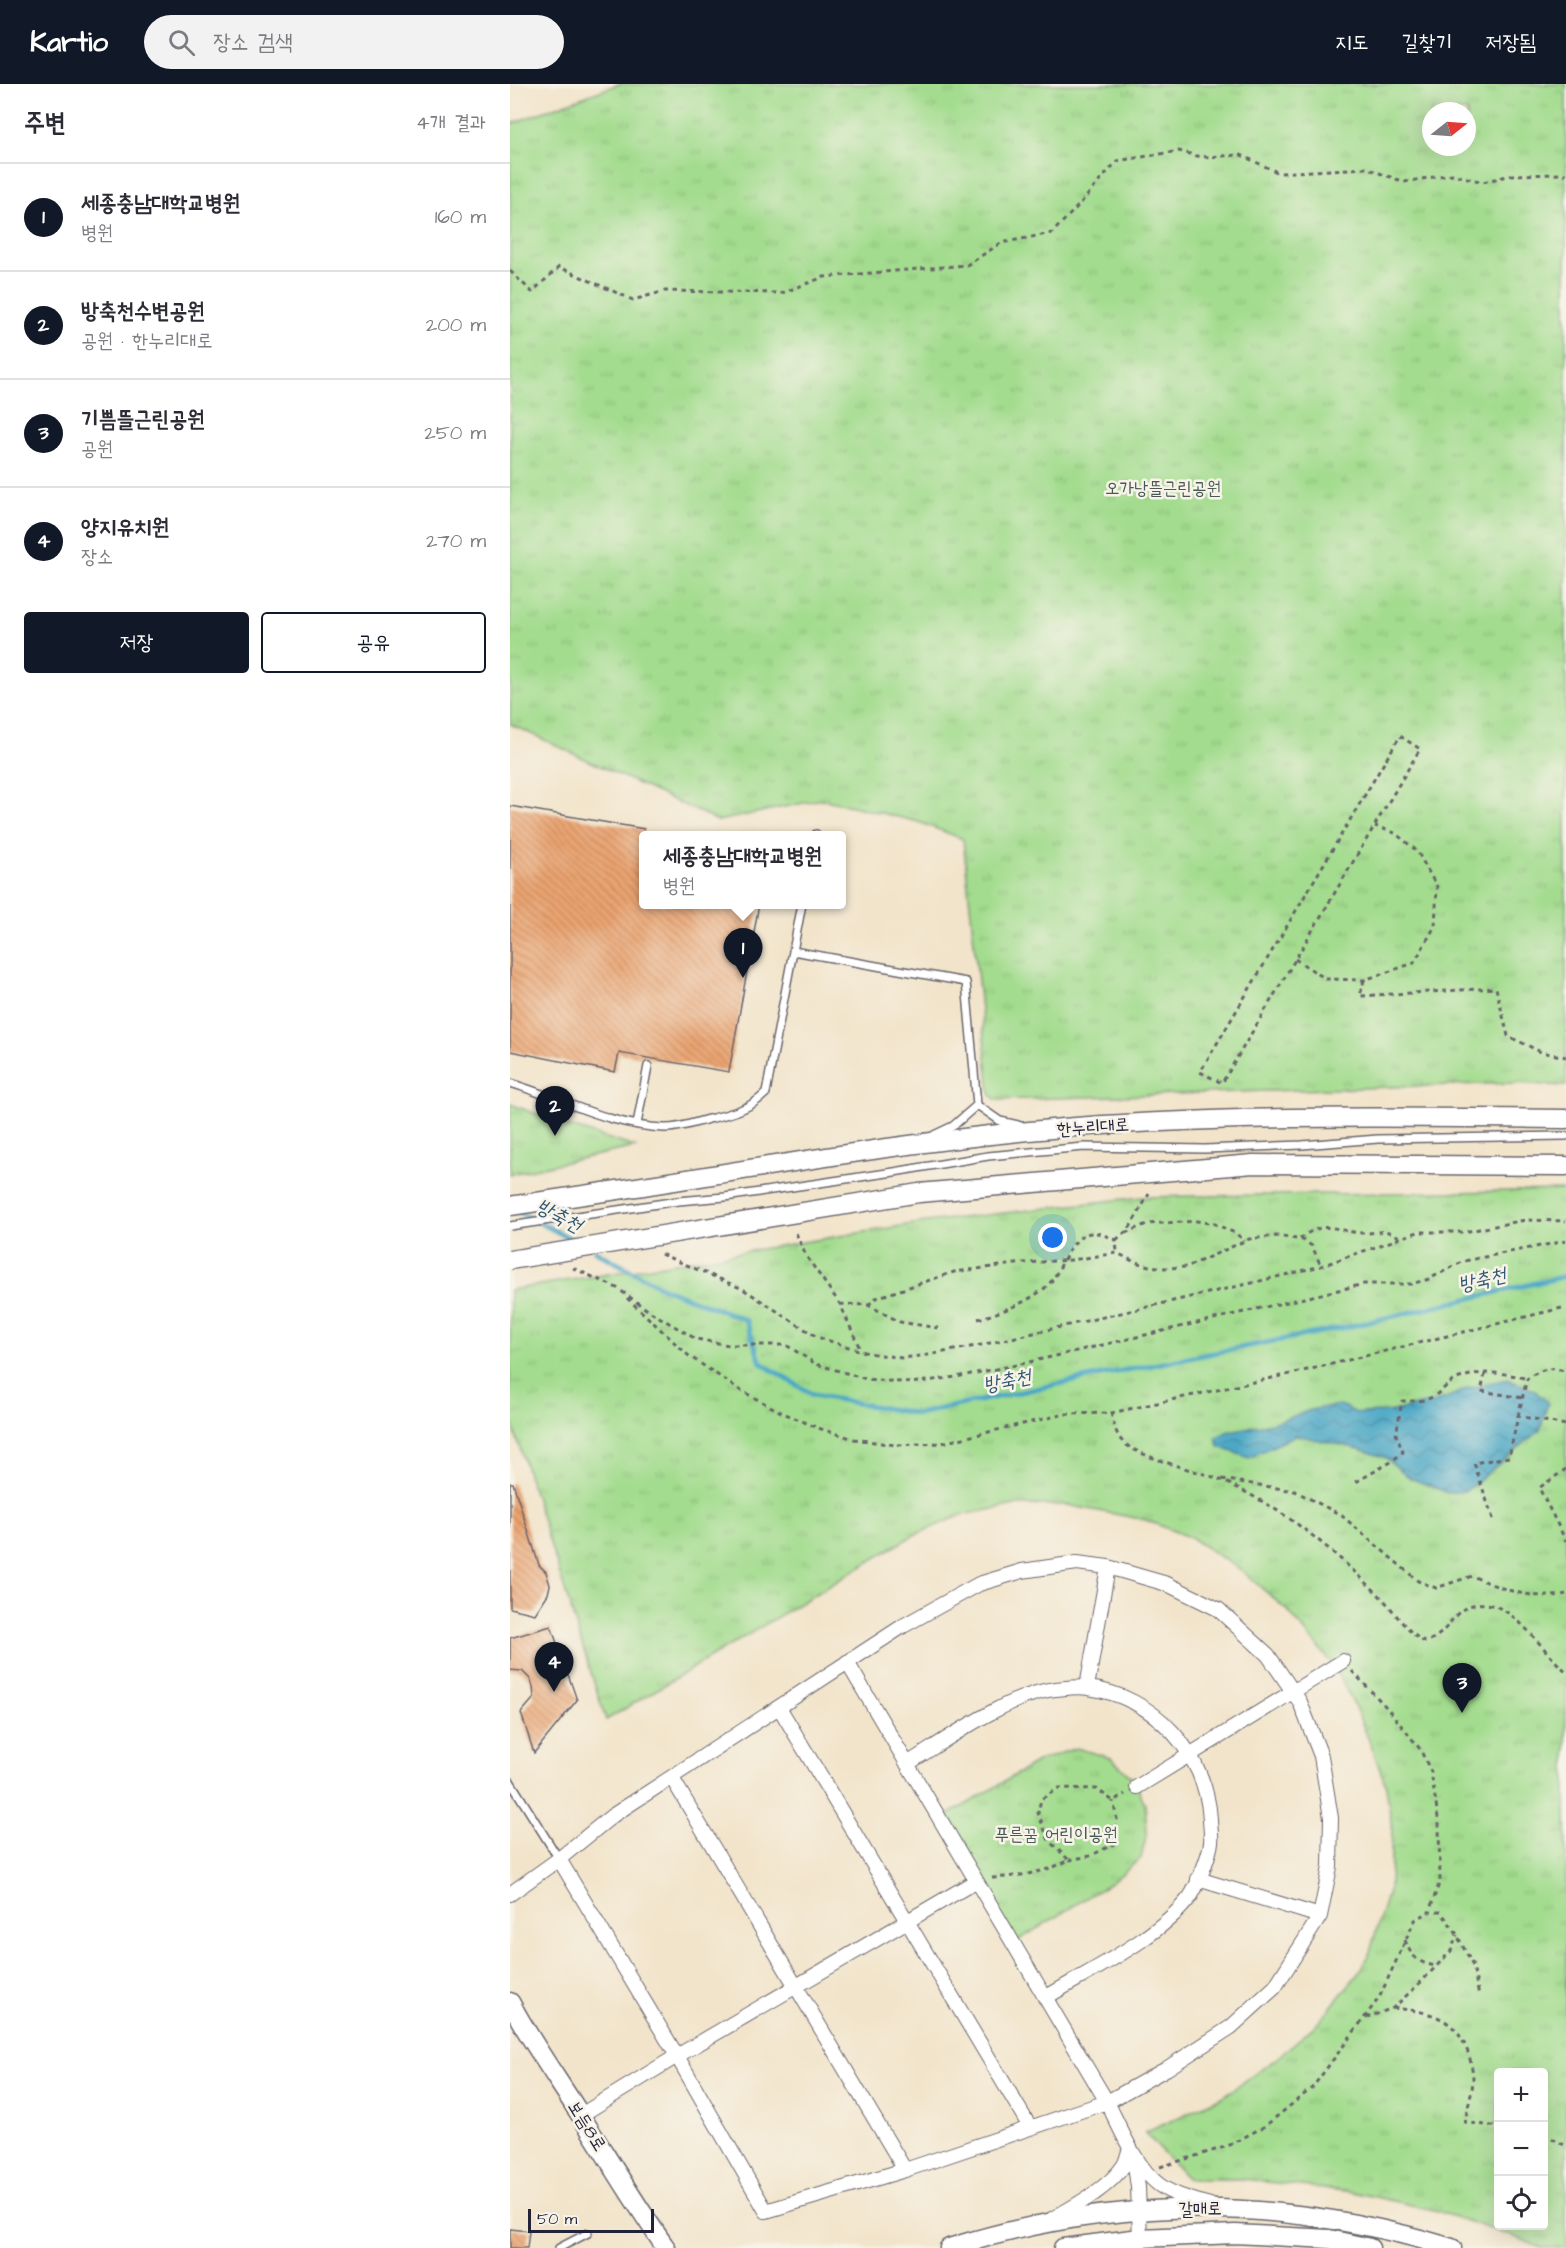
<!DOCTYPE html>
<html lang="ko">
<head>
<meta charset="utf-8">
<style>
  body { margin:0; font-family:"Architects Daughter","Poor Story",sans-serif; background:#f2f2f3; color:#2b2b33 }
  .controls { position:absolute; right:18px; bottom:18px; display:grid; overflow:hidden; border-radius:6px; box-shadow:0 6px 24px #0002 }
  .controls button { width:54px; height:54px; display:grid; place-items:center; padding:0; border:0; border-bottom:2px solid #e1e1e2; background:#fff; color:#2b2b33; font:30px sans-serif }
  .compass { position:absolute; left:912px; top:18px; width:54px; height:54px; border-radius:50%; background:#fff; box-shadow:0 6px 24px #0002; rotate:73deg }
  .scale { position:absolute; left:18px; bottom:15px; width:126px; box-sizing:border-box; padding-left:6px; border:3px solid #22223b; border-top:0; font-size:16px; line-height:21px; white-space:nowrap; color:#22223b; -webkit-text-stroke:4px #f7f3e8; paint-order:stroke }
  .you { position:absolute; left:543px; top:1154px; width:21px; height:21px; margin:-15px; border:4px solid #fff; border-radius:50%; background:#1a73e8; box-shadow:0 0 0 9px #1a73e833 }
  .badge { display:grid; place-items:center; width:39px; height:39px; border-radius:50%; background:#111827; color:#fff; font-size:20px; font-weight:700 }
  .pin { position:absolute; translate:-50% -50px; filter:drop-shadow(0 2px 3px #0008) }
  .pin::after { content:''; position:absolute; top:32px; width:21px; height:18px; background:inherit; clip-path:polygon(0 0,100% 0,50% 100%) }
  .popup { position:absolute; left:129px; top:747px; width:207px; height:78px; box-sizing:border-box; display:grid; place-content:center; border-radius:6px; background:#fff; filter:drop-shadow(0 2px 4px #0005); font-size:20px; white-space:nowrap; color:#7c7c81 }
  .popup b { font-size:22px; color:#2b2b33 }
  .popup::after { content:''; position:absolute; left:50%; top:100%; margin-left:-12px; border:12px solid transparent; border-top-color:#fff }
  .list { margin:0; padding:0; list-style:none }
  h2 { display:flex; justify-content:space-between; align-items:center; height:78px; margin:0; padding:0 24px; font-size:26px }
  h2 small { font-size:20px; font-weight:400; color:#7c7c81 }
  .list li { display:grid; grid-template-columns:39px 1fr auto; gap:18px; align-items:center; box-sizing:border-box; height:108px; padding:0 24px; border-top:2px solid #e1e1e2 }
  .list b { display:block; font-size:22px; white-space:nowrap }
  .list p { margin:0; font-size:20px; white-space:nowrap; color:#7c7c81 }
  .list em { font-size:20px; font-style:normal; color:#7c7c81 }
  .actions { display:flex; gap:12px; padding:18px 24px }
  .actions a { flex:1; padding:14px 0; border:2px solid #111827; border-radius:6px; text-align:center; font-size:21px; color:#111827 }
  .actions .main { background:#111827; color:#fff }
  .icon { flex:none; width:33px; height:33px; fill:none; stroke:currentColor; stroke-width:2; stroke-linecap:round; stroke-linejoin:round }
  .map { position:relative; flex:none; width:1056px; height:2164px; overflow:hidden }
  header { display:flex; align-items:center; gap:36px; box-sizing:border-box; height:84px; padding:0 30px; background:#111827; color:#fff }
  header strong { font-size:28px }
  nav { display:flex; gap:33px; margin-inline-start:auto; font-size:21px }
  .search { width:420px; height:54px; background:#f2f2f3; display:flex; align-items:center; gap:15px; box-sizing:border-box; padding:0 21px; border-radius:33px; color:#7c7c81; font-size:22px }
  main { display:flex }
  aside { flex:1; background:#fff }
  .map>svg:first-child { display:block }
</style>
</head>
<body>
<header>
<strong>Kartio</strong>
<div class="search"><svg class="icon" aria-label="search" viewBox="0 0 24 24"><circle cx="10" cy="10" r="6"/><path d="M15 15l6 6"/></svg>장소 검색</div>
<nav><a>지도</a><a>길찾기</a><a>저장됨</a></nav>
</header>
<main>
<aside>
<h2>주변<small>4개 결과</small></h2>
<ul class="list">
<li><span class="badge">1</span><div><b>세종충남대학교병원</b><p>병원</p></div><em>160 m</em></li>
<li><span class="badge">2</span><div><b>방축천수변공원</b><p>공원 · 한누리대로</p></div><em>200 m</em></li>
<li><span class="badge">3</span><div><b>기쁨뜰근린공원</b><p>공원</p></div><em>250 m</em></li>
<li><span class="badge">4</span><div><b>양지유치원</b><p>장소</p></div><em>270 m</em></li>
</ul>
<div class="actions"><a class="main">저장</a><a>공유</a></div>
</aside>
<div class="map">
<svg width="1056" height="2164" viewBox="0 0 1056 2164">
  <defs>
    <pattern id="park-tufts" width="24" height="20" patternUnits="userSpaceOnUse" patternTransform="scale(1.5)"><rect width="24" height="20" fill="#a3dc8e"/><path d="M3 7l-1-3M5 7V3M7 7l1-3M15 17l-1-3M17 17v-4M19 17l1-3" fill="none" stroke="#8cbc7b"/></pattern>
    <pattern id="water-waves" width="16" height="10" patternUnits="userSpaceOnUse" patternTransform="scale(1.5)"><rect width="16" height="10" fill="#46a6c5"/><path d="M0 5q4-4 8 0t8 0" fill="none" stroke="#3a87a1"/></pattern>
    <pattern id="building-back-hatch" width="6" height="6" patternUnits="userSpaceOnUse" patternTransform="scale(1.5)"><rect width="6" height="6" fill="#eba471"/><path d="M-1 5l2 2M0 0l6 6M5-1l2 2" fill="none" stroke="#be855e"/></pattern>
  </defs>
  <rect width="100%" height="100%" fill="#f7f3e8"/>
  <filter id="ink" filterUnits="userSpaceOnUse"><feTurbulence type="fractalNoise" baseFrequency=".0167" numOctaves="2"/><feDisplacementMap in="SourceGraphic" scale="12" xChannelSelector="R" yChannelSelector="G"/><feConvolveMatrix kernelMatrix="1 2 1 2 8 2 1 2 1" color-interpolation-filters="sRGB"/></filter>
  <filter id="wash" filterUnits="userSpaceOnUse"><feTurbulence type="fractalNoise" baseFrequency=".008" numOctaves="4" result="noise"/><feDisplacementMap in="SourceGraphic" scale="24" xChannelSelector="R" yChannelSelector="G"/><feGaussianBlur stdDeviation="1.35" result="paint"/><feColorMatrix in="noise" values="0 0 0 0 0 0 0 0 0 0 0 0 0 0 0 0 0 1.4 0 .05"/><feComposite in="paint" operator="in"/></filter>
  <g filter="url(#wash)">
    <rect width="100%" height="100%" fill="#f2e4ca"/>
    <path fill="url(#park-tufts)" stroke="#627f64" stroke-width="1.5" fill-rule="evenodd" d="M109,0H1056V1002L1003,999L486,1016L480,1010L453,755L409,738L312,715L208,737L0,640V40ZM921,27H957V63H921Z
      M0,1020L55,1041L125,1063L0,1090Z
      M1056,1106V2164H1030L1013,2156L924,2126L843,2108L733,2095H678L635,2049L714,2012L767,1974L808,1939L851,1886L860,1868L880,1801L882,1745L876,1702L861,1661L845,1623L824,1582L778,1527L731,1486L681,1454L636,1436L557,1421H505L451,1431L402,1452L96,1636L0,1333V1206L416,1138L632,1113ZM988,1988H1034V2142H988Z
      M566,1664L601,1674L624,1696L635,1720L637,1749L631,1774L602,1798L504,1859L430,1736L529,1677Z"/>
    <path fill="url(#water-waves)" stroke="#346480" stroke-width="1.5" d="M997,1295L1024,1306L1038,1319L1030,1346L956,1407L938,1409L900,1394L876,1374L849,1365L786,1351L739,1374L709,1363L706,1353L719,1347L762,1339L804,1325L830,1321L847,1329L878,1328L929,1317L959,1304Z"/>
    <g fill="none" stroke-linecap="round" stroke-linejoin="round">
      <path stroke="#46a6c5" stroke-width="5" d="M5,1126L69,1159
        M85,1167L153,1204L236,1236L251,1279L303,1311L407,1330L591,1291L837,1243L1056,1192"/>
    </g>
    <g id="blocks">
      <path fill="url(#building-back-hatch)" d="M0,722L134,745V820H249L219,988L109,969L105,988L0,967Z
        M0,1399H3L29,1481L36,1488L40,1501L38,1510L25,1530L0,1524Z
        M41,1542L67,1616L24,1669L11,1629L24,1614L23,1603L21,1596L12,1587L0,1586V1554Z
        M0,2145L19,2147L17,2164H0Z"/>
    </g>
  </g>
  <g filter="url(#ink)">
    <use href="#blocks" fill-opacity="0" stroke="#6b666d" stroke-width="1.5"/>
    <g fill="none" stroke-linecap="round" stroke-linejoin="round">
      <defs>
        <path id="lane" d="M306,752V750
          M283,867L456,898L467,1021
          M0,999C50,1014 101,1042 154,1044C169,1045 188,1037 203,1034C224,1029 241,1024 256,1009L292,820
          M127,1040L138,982
          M424,1051L443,1042L467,1021L490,1037L508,1041
          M168,1117L215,1113L384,1088L478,1072L574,1063L695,1065L792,1061L868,1055L1056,1052
          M0,1697L49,1775
          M49,2164L78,2149"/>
        <path id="street" d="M337,1578L597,2018C610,2043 625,2082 648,2100C662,2111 683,2116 700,2121
          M577,1603L598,1483
          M269,1623L520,2043
          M397,1680C436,1656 501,1609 546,1605C556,1604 568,1602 578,1604C644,1612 696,1669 700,1735C700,1743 702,1751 701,1758C700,1770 687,1803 680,1813C647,1855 581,1886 535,1914
          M162,1694L395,2086
          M627,1703L833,1577
          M688,1795L810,1832
          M0,1810L49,1775L102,1732L393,1542L469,1500L512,1487L567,1479L598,1483L657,1500L708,1525L758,1571L790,1618L811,1672L821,1734L820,1783L810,1832L765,1903L721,1943L656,1985L597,2018L395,2086L256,2127L167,1972L49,1775
          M71,2031L167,1972L466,1797
          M624,2074L628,2103L630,2154
          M542,2135C565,2122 599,2104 614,2081C617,2076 618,2069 620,2064"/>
        <path id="secondary" d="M114,1105C263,1082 416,1054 566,1043C729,1031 893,1033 1056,1035
          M171,1148L409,1109L743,1080L1056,1082
          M0,1918C21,1958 47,1994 71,2032C99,2076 126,2121 156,2164
          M439,2164C609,2111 771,2112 942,2164
          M553,2164L630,2154L725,2150L819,2155L860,2164"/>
      </defs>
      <use href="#lane" stroke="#6b666d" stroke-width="10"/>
      <use href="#street" stroke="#6b666d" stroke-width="16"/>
      <use href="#secondary" stroke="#6b666d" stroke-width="21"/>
      <path stroke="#6b666d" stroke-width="3" stroke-dasharray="4.5 4.5" stroke-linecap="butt" d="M0,187L22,208L49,183L123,216L155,207L272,209L314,193L457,181L491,159L542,149L569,121L607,77L669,67L691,73L731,71L769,89L856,84L894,98L942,90L973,98L1001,91L1056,90
        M890,652L910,665L712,999L690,988Z
        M785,875L816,895L854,896L904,879L925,842L927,803L907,767L885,749L865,742
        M854,896L850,912L986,904L998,952L1031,968L1056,973
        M286,1149L296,1172L330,1220L351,1267
        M615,1149L637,1140L687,1137L705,1140L725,1149L735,1157
        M790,1155C816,1133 828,1149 855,1149C874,1149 872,1143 891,1154
        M606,1156L619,1145L639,1110
        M151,1170L233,1205L307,1253L358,1269L392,1274L418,1271L471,1261L742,1199L811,1182L908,1148H954L1015,1136L1056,1137
        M63,1184L107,1204L139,1227L186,1255L219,1261H276L306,1280L356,1295L401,1299L446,1293L511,1280L854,1200H901L919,1195L954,1177L1056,1157
        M117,1214L179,1272L230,1306L271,1328L308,1344L344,1355L385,1361L432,1359L555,1330L601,1329L785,1289L1056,1223
        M330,1220L358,1221L390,1238L428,1244
        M358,1221L366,1214L444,1188L513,1179L562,1176L607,1169L625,1178L639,1182L656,1184L677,1183L739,1155L767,1152L793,1156L802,1162L811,1182
        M468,1235C493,1227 515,1220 536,1203C552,1190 559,1148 584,1149C591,1149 599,1153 606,1156L607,1168
        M975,1290L971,1307L1013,1314
        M601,1329C604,1339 605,1350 613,1358C628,1373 684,1386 706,1394C717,1398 728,1404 739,1410C788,1436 828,1471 868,1510C884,1525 895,1548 915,1558C939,1550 939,1532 957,1523C998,1505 1029,1566 1056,1587
        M1008,1332L1017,1295C1029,1286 1041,1281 1056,1288
        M1056,1385L1029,1404L1056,1457
        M712,1395L785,1407L831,1431L908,1497L926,1504L962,1492C991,1505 1024,1517 1056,1510
        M846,1398L881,1378L893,1368L886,1351L892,1317C903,1317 914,1318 924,1312C932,1307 938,1299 947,1295C970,1286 995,1288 1017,1295
        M983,1435L964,1379L999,1373L1008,1332L1056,1341
        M842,1587L878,1625L910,1665L921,1688L929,1740L930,1797L919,1828H931L945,1847L963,1882L969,1912
        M559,1776L580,1772L604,1760L607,1735L603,1717
        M482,1794C510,1792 534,1789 559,1776L539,1757L528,1729L531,1715L549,1704L587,1705L603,1717L615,1710
        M895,1856C901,1873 909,1880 927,1882
        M883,1924C899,1926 918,1927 933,1936C953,1947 963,1975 963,1997C962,2010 957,2025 955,2038L988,2043
        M856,1934L883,1924L910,1899L941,1867L947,1851
        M1034,2050L1056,2062
        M650,2083L718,2062L755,2042L802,2004L869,1914L905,1836L919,1828"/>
      <use href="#lane" stroke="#fff" stroke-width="7"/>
      <use href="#street" stroke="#fff" stroke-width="14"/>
      <use href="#secondary" stroke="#fff" stroke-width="18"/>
      <defs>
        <path id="lane-bridge" d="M0,1142L168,1117"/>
        <path id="secondary-bridge" d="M0,1122L114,1105
          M0,1176L171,1148"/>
      </defs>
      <use href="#lane-bridge" stroke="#6b666d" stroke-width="10" stroke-linecap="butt"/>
      <use href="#secondary-bridge" stroke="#6b666d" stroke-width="21" stroke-linecap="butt"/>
      <use href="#lane-bridge" stroke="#fff" stroke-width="7"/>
      <use href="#secondary-bridge" stroke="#fff" stroke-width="18"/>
    </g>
  </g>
  <g text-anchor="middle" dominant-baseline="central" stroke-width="5" stroke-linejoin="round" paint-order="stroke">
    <g font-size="18" fill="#495a54" stroke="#f7f3e8">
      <text x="653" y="404">오가낭뜰근린공원</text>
      <text x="546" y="1750">푸른꿈 어린이공원</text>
    </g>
    <g font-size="18" fill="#22223b" stroke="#f7f3e8">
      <text transform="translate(583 1043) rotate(-4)">한누리대로</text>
      <text transform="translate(77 2042) rotate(58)">보듬8로</text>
      <text transform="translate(690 2125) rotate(-1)">갈매로</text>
    </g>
    <g font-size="20" font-style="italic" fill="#305772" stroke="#f7f3e8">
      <text transform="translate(49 1132) rotate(28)">방축천</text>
      <text transform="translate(972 1196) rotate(-13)">방축천</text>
      <text transform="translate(497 1297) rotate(-11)">방축천</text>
    </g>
  </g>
</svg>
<div class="controls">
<button>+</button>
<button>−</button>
<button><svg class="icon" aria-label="locate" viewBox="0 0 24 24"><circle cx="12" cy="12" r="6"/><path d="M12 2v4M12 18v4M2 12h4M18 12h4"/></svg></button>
</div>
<svg class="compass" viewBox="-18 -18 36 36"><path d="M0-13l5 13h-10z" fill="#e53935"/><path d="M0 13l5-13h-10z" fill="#7c7c81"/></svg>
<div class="scale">50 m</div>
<div class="you"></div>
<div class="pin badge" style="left:233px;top:894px">1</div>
<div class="popup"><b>세종충남대학교병원</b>병원</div>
<div class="pin badge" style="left:45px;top:1052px">2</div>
<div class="pin badge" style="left:952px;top:1629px">3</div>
<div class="pin badge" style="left:44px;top:1608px">4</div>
</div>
</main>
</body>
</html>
